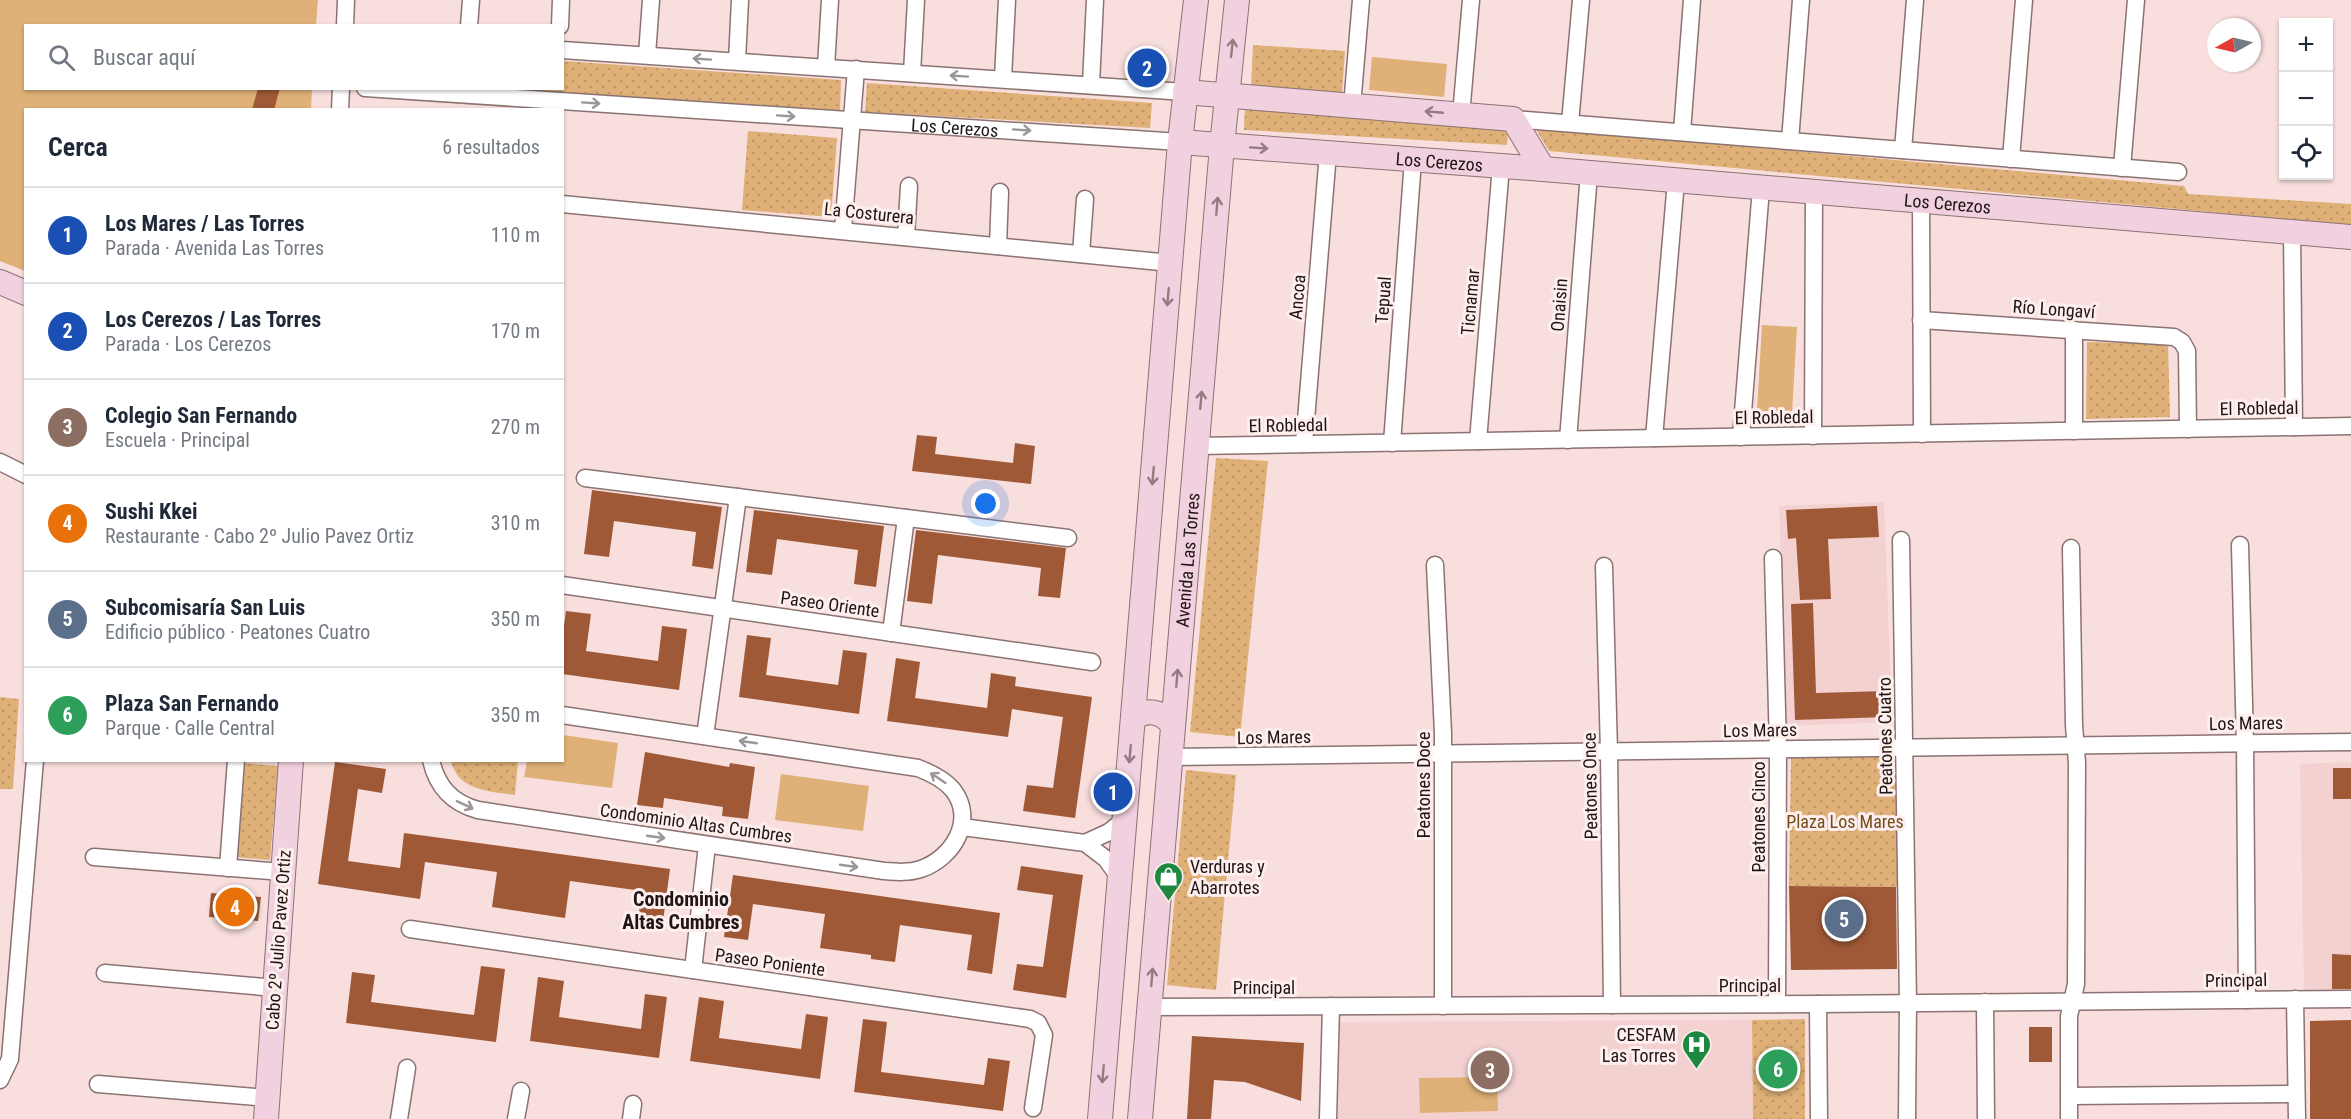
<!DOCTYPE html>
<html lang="es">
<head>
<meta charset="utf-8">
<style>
  body { margin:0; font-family:"Roboto Condensed",sans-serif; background:#f6f6f7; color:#1f2937 }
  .controls { position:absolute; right:18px; top:18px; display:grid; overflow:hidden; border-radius:0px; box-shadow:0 2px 4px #0004 }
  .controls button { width:54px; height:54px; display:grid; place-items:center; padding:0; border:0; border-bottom:2px solid #e0e1e3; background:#fff; color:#1f2937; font:30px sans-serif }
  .compass { position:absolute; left:2207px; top:18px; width:54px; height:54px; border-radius:50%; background:#fff; box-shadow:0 2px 4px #0004; rotate:262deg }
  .you { position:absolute; left:986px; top:504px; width:21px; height:21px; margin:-15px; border:4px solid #fff; border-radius:50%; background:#1a73e8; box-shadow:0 0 0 9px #1a73e833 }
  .badge { display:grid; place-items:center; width:39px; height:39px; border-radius:50%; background:#111827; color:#fff; font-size:20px; font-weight:700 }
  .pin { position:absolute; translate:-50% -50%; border:3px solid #fff; box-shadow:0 2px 6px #0006 }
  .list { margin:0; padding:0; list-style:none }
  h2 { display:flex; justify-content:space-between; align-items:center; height:78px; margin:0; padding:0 24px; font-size:26px }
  h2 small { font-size:20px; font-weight:400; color:#747a83 }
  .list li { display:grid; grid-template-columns:39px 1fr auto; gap:18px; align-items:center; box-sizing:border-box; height:96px; padding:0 24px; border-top:2px solid #e0e1e3 }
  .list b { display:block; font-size:22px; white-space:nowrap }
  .list p { margin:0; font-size:20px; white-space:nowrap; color:#747a83 }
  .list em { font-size:20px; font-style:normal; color:#747a83 }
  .icon { flex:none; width:33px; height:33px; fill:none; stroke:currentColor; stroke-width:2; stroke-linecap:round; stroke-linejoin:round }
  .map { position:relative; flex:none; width:2351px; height:1119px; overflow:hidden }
  .search { position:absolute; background:#fff; box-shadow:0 2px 4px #0004; left:24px; top:24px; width:540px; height:66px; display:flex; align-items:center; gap:15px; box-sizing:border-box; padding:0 21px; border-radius:0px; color:#747a83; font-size:22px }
  .panel { position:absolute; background:#fff; box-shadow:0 2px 4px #0004; left:24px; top:108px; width:540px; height:654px; border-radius:0px }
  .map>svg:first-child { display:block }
</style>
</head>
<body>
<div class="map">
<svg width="2351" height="1119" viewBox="0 0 2351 1119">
  <defs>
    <pattern id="grass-dots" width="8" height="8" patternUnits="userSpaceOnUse" patternTransform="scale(1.5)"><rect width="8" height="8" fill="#dfb077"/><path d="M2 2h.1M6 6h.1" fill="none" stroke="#bf9666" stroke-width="1.8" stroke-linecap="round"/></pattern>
  </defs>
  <rect width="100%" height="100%" fill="#f8dedd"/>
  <path fill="#f4d1d1" d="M1884,502L1892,722L1787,726L1779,506Z
    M2351,762V990H2304L2300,764Z
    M1752,1020L1753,1119H1338L1340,1022Z"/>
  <path fill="url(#grass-dots)" d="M1253,45L1345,51L1342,93L1251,87Z
    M563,61L841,80L840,113L509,89L562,88Z
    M867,83L1152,103L1150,128L865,112Z
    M1245,105L1508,129L1507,145L1244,130Z
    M1550,129L2184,186L2188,194L2351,204V225L1549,151L1537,131Z
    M748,131L837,138L831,217L742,210Z
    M2087,342L2168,344L2170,417L2086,419Z
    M1216,458L1268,461L1240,737L1190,732Z
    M0,697L19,699L13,789H0Z
    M1791,755L1900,757L1899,887L1789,886Z
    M451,761H518L515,795C489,791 458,791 451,761Z
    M244,763L278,766L270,860L233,857Z
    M1186,770L1236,775L1216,990L1167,985Z
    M1805,1019V1119H1753L1752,1020Z"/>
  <path fill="#dfb077" d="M0,0H318L316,25L26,26V88L312,89L311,109L26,110L25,271L0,261Z
    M1372,57L1447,64L1444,97L1369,90Z
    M1762,325L1797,327L1792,413L1757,411Z
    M563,735L618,743L612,788L524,777L527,761L562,760Z
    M781,774L869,786L863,831L775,820Z
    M1497,1077L1498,1111L1420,1113L1419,1078Z"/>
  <path fill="#9f5937" d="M258,88H280L274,110H252Z
    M917,435L937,437L935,454L1013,463L1015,443L1035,446L1031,484L912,471Z
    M592,490L722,507L713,569L692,566L696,532L614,521L609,557L584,554Z
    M1877,506L1879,537L1828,539L1831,599L1800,600L1796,538L1788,539L1786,510Z
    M754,510L884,526L876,587L854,584L858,550L777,539L772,575L746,572Z
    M916,530L1066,548L1060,598L1038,596L1041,568L938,555L932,604L907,601Z
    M1813,603L1816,693L1886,691L1887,717L1795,720L1791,604Z
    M566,611L591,614L586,651L658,661L662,626L687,629L679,690L562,674V641Z
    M747,635L771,638L766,675L838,685L843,650L867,653L859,714L739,697Z
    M896,658L920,662L915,698L987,708L991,673L1016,677L1015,686L1092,697L1075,818L1023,811L1027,785L1053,788L1063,717L1012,709L1008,737L887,721Z
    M645,752L729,767L730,763L755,767L748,819L722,816L723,807L664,798L663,808L637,805Z
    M335,762L386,769L382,793L358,789L348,861L400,868L404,833L670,869L662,929L637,926L642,891L570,881L565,918L492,907L497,872L425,862L420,899L318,884Z
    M2333,768H2351V799H2333Z
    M1021,866L1083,875L1066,998L1013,990L1017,964L1043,967L1053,895L1017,890Z
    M733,875L1000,913L992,974L967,970L972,935L900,925L895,962L871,959V955L820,948L825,914L753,904L748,940L724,937Z
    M1789,886L1896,887L1897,969L1791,970Z
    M211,893L261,897L258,921L209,917Z
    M2332,954L2351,955V989H2332Z
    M481,966L505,969L496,1042L346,1023L352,972L375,975L371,1002L474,1015Z
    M538,977L564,981L559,1017L641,1029L645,994L667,997L659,1058L530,1041Z
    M699,997L724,1001L719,1038L801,1049L806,1014L828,1017L820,1079L690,1061Z
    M863,1019L887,1022L881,1072L984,1085L988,1058L1010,1061L1003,1111L854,1092Z
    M2351,1020V1119H2310V1021Z
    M2029,1027H2052V1062H2029Z
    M1192,1036L1304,1043L1301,1101L1245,1082L1214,1080L1211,1119H1187Z"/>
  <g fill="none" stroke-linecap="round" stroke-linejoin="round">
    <defs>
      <g id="street">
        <path d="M345,26L346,0"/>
        <path d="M469,26L471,0"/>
        <path d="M560,26L561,0"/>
        <path d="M562,50L1185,92"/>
        <path d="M647,55L651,0"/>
        <path d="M737,61L740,0"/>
        <path d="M826,67L830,0"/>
        <path d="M912,73L916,0"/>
        <path d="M1003,78L1007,0"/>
        <path d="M1091,84L1095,0"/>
        <path id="s1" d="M365,88L1180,142"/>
        <path d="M1352,106L1361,0"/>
        <path d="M340,110L341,88"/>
        <path d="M1461,115L1471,0"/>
        <path d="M1513,119L2178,172"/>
        <path d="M1570,123L1581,0"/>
        <path d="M1682,132L1692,0"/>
        <path d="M1790,141L1801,0"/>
        <path d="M1903,150L1915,0"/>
        <path d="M2011,159L2024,0"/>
        <path d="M2122,168L2136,0"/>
        <path d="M1921,201L1922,434"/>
        <path d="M562,204L1171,263"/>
        <path d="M843,230L856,69"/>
        <path d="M2292,232L2294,427"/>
        <path d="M906,237L909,186"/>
        <path d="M998,246L1000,192"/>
        <path d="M1081,254L1085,199"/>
        <path d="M1921,320L2174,337L2182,342L2187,351L2188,429"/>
        <path d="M2074,330V431"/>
        <path d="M1813,436L1814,192"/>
        <path d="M1741,437L1761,188"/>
        <path d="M1654,438L1676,181"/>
        <path d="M1568,440L1589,173"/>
        <path d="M1478,441L1501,166"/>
        <path d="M1392,443L1413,160"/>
        <path d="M1304,444L1328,153"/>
        <path d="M1197,446L2351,426"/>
        <path d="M0,462L26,475"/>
        <path d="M585,478L1068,538"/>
        <path d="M1901,540L1908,1003L1907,1119"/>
        <path d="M2240,545L2245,743L2247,1000"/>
        <path d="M1773,558L1778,749L1777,1004"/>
        <path d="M1435,565L1443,733V1006"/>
        <path d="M1604,566L1609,752L1612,1005"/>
        <path d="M562,585L1092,662"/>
        <path d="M891,633L906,518"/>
        <path d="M705,736L738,497"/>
        <path d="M1170,757L2351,742"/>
        <path d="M431,760C437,787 452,803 478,810L884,871C897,872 909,873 921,869C953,858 976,820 953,790C944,779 931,773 918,768L562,715"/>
        <path d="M962,827L1085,843L1106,859L1119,877"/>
        <path d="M1085,843L1109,832L1124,820"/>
        <path d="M94,857L283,872"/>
        <path d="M228,868L236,760"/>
        <path d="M410,929L1030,1019L1038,1023L1044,1035L1033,1108"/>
        <path d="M693,970L707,845"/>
        <path d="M105,973L275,988"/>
        <path d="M2295,999L2297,1119"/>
        <path d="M1985,1002L1986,1119"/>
        <path d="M1818,1004L1819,1119"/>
        <path d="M1150,1007L1818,1004L2351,999"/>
        <path d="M0,1080L10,1059L35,760"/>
        <path d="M98,1084L267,1098"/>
        <path d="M2069,1096L2296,1094"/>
        <path d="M399,1119L407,1068"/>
        <path d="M516,1119L521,1091"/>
        <path d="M631,1119L633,1104"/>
        <path d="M1328,1119L1331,1006"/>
        <path d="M2069,1119V1016L2076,984L2077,763L2074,725L2071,548"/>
      </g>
      <g id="secondary">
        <path d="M1185,92L1513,119L1543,169"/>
        <path id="s2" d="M1180,142L1543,169L2351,237"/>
        <path d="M0,282L26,293"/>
        <path d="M1133,719C1146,708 1162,711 1173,725"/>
        <path d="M266,1119L291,760"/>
        <path d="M1100,1119L1180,142L1196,0"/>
        <path id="s3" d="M1140,1119L1222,146L1237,0"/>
      </g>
    </defs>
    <use href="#street" stroke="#8a7372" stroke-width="19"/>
    <use href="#secondary" stroke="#8a7372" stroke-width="26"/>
    <use href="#street" stroke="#fff" stroke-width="16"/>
    <use href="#secondary" stroke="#f1d0df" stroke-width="24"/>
  </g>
  <defs><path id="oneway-shaft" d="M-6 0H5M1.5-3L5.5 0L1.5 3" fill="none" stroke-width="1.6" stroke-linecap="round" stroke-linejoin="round" transform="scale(1.5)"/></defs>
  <g stroke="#927c84">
    <use href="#oneway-shaft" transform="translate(1232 48) rotate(-84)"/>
    <use href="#oneway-shaft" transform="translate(1434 112) rotate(-175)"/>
    <use href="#oneway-shaft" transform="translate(1259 148) rotate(4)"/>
    <use href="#oneway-shaft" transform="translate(1217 206) rotate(-85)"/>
    <use href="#oneway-shaft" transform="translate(1168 297) rotate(95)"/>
    <use href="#oneway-shaft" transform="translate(1201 400) rotate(-85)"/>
    <use href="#oneway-shaft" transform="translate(1153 476) rotate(95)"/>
    <use href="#oneway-shaft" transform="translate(1177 678) rotate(-85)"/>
    <use href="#oneway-shaft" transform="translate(1130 754) rotate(95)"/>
    <use href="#oneway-shaft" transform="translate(1152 977) rotate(-85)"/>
    <use href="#oneway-shaft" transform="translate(1103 1074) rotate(95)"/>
  </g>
  <g stroke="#9a9696">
    <use href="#oneway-shaft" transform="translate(702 59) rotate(-176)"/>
    <use href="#oneway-shaft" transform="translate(959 76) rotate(-176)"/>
    <use href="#oneway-shaft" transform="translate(591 103) rotate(4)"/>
    <use href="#oneway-shaft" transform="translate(786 116) rotate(4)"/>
    <use href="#oneway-shaft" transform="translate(1022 130) rotate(4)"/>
    <use href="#oneway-shaft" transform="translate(748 742) rotate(-172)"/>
    <use href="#oneway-shaft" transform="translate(938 778) rotate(-146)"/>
    <use href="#oneway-shaft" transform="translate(465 805) rotate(25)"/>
    <use href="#oneway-shaft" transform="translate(656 837) rotate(8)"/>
    <use href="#oneway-shaft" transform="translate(849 866) rotate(8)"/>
  </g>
  <defs>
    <symbol id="shop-pin" viewBox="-11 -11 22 30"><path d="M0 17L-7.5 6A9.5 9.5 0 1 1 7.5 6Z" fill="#1d8940" stroke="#feeeed"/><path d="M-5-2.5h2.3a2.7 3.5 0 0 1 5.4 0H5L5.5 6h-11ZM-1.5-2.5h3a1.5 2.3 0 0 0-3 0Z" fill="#fff"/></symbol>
    <symbol id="hospital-pin" viewBox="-11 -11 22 30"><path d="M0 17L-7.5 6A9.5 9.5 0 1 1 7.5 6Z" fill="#1d8940" stroke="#feeeed"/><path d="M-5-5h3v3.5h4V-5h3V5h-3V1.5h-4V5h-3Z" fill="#fff"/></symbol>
  </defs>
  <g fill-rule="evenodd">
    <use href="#shop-pin" x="1152" y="860" width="33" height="45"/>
    <use href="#hospital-pin" x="1680" y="1028" width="33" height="45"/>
  </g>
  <g text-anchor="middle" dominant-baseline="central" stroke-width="6" stroke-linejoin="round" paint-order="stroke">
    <g font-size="18" fill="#1e1515" stroke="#feeeed">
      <text stroke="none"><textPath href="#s1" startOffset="591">Los Cerezos</textPath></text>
      <text stroke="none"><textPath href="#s2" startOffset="260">Los Cerezos</textPath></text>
      <text stroke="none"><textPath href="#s2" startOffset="770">Los Cerezos</textPath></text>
      <text transform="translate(869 213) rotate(6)">La Costurera</text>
      <text transform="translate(1297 297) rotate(-85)">Ancoa</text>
      <text transform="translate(1383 300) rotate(-86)">Tepual</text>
      <text transform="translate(1470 302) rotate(-85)">Ticnamar</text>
      <text transform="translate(1559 305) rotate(-86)">Onaisin</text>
      <text transform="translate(2054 309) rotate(4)">Río Longaví</text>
      <text transform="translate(2259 408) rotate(-1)">El Robledal</text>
      <text transform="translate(1774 417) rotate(-1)">El Robledal</text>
      <text transform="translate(1288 425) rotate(-1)">El Robledal</text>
      <text stroke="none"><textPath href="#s3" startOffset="561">Avenida Las Torres</textPath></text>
      <text transform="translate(830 604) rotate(8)">Paseo Oriente</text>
      <text transform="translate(2246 723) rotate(-1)">Los Mares</text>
      <text transform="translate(1760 730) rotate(-1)">Los Mares</text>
      <text transform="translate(1885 736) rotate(-91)">Peatones Cuatro</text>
      <text transform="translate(1274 737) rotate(-1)">Los Mares</text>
      <text transform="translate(1423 785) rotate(-90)">Peatones Doce</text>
      <text transform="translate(1590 786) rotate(-91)">Peatones Once</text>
      <text transform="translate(1758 817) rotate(-90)">Peatones Cinco</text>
      <text transform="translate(696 823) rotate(8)">Condominio Altas Cumbres</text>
      <text transform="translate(278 940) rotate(-86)">Cabo 2º Julio Pavez Ortiz</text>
      <text transform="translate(770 962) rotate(8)">Paseo Poniente</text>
      <text transform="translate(2236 980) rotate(-1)">Principal</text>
      <text x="1750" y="985">Principal</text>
      <text x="1264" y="987">Principal</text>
    </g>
    <g font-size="18" fill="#734e1d" stroke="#feeeed">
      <text x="1845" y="821">Plaza Los Mares</text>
    </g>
    <g font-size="18" fill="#1e1515" stroke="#feeeed" text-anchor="start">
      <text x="1190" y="866">Verduras y<tspan x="1190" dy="21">Abarrotes</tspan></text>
      <text x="1676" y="1034" text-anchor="end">CESFAM<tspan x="1676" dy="21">Las Torres</tspan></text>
    </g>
    <g font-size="20" font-weight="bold" fill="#1e1515" stroke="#feeeed">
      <text x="681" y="899">Condominio<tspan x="681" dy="23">Altas Cumbres</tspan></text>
    </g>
  </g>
</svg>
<div class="controls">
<button>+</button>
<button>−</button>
<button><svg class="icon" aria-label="locate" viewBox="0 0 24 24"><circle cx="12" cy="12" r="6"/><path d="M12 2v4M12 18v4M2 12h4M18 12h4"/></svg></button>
</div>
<svg class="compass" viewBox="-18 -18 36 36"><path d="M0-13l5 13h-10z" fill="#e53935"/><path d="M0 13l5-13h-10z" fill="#747a83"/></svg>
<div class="you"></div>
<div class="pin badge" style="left:1113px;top:792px;background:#1a4fb4">1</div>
<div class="pin badge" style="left:1147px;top:68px;background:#1a4fb4">2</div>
<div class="pin badge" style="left:1490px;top:1070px;background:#8d6e63">3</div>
<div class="pin badge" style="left:235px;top:907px;background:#e8710a">4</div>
<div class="pin badge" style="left:1844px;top:919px;background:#5c6f8a">5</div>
<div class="pin badge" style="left:1778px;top:1069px;background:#2e9e5b">6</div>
<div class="search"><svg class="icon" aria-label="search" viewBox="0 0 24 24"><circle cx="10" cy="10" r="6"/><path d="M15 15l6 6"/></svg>Buscar aquí</div>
<section class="panel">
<h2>Cerca<small>6 resultados</small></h2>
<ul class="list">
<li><span class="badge" style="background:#1a4fb4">1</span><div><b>Los Mares / Las Torres</b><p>Parada · Avenida Las Torres</p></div><em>110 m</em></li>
<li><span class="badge" style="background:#1a4fb4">2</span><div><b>Los Cerezos / Las Torres</b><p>Parada · Los Cerezos</p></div><em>170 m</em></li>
<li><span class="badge" style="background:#8d6e63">3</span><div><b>Colegio San Fernando</b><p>Escuela · Principal</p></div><em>270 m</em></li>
<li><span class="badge" style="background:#e8710a">4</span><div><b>Sushi Kkei</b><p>Restaurante · Cabo 2º Julio Pavez Ortiz</p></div><em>310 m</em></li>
<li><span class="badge" style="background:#5c6f8a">5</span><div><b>Subcomisaría San Luis</b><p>Edificio público · Peatones Cuatro</p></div><em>350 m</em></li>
<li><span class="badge" style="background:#2e9e5b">6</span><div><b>Plaza San Fernando</b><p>Parque · Calle Central</p></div><em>350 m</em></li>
</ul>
</section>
</div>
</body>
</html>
